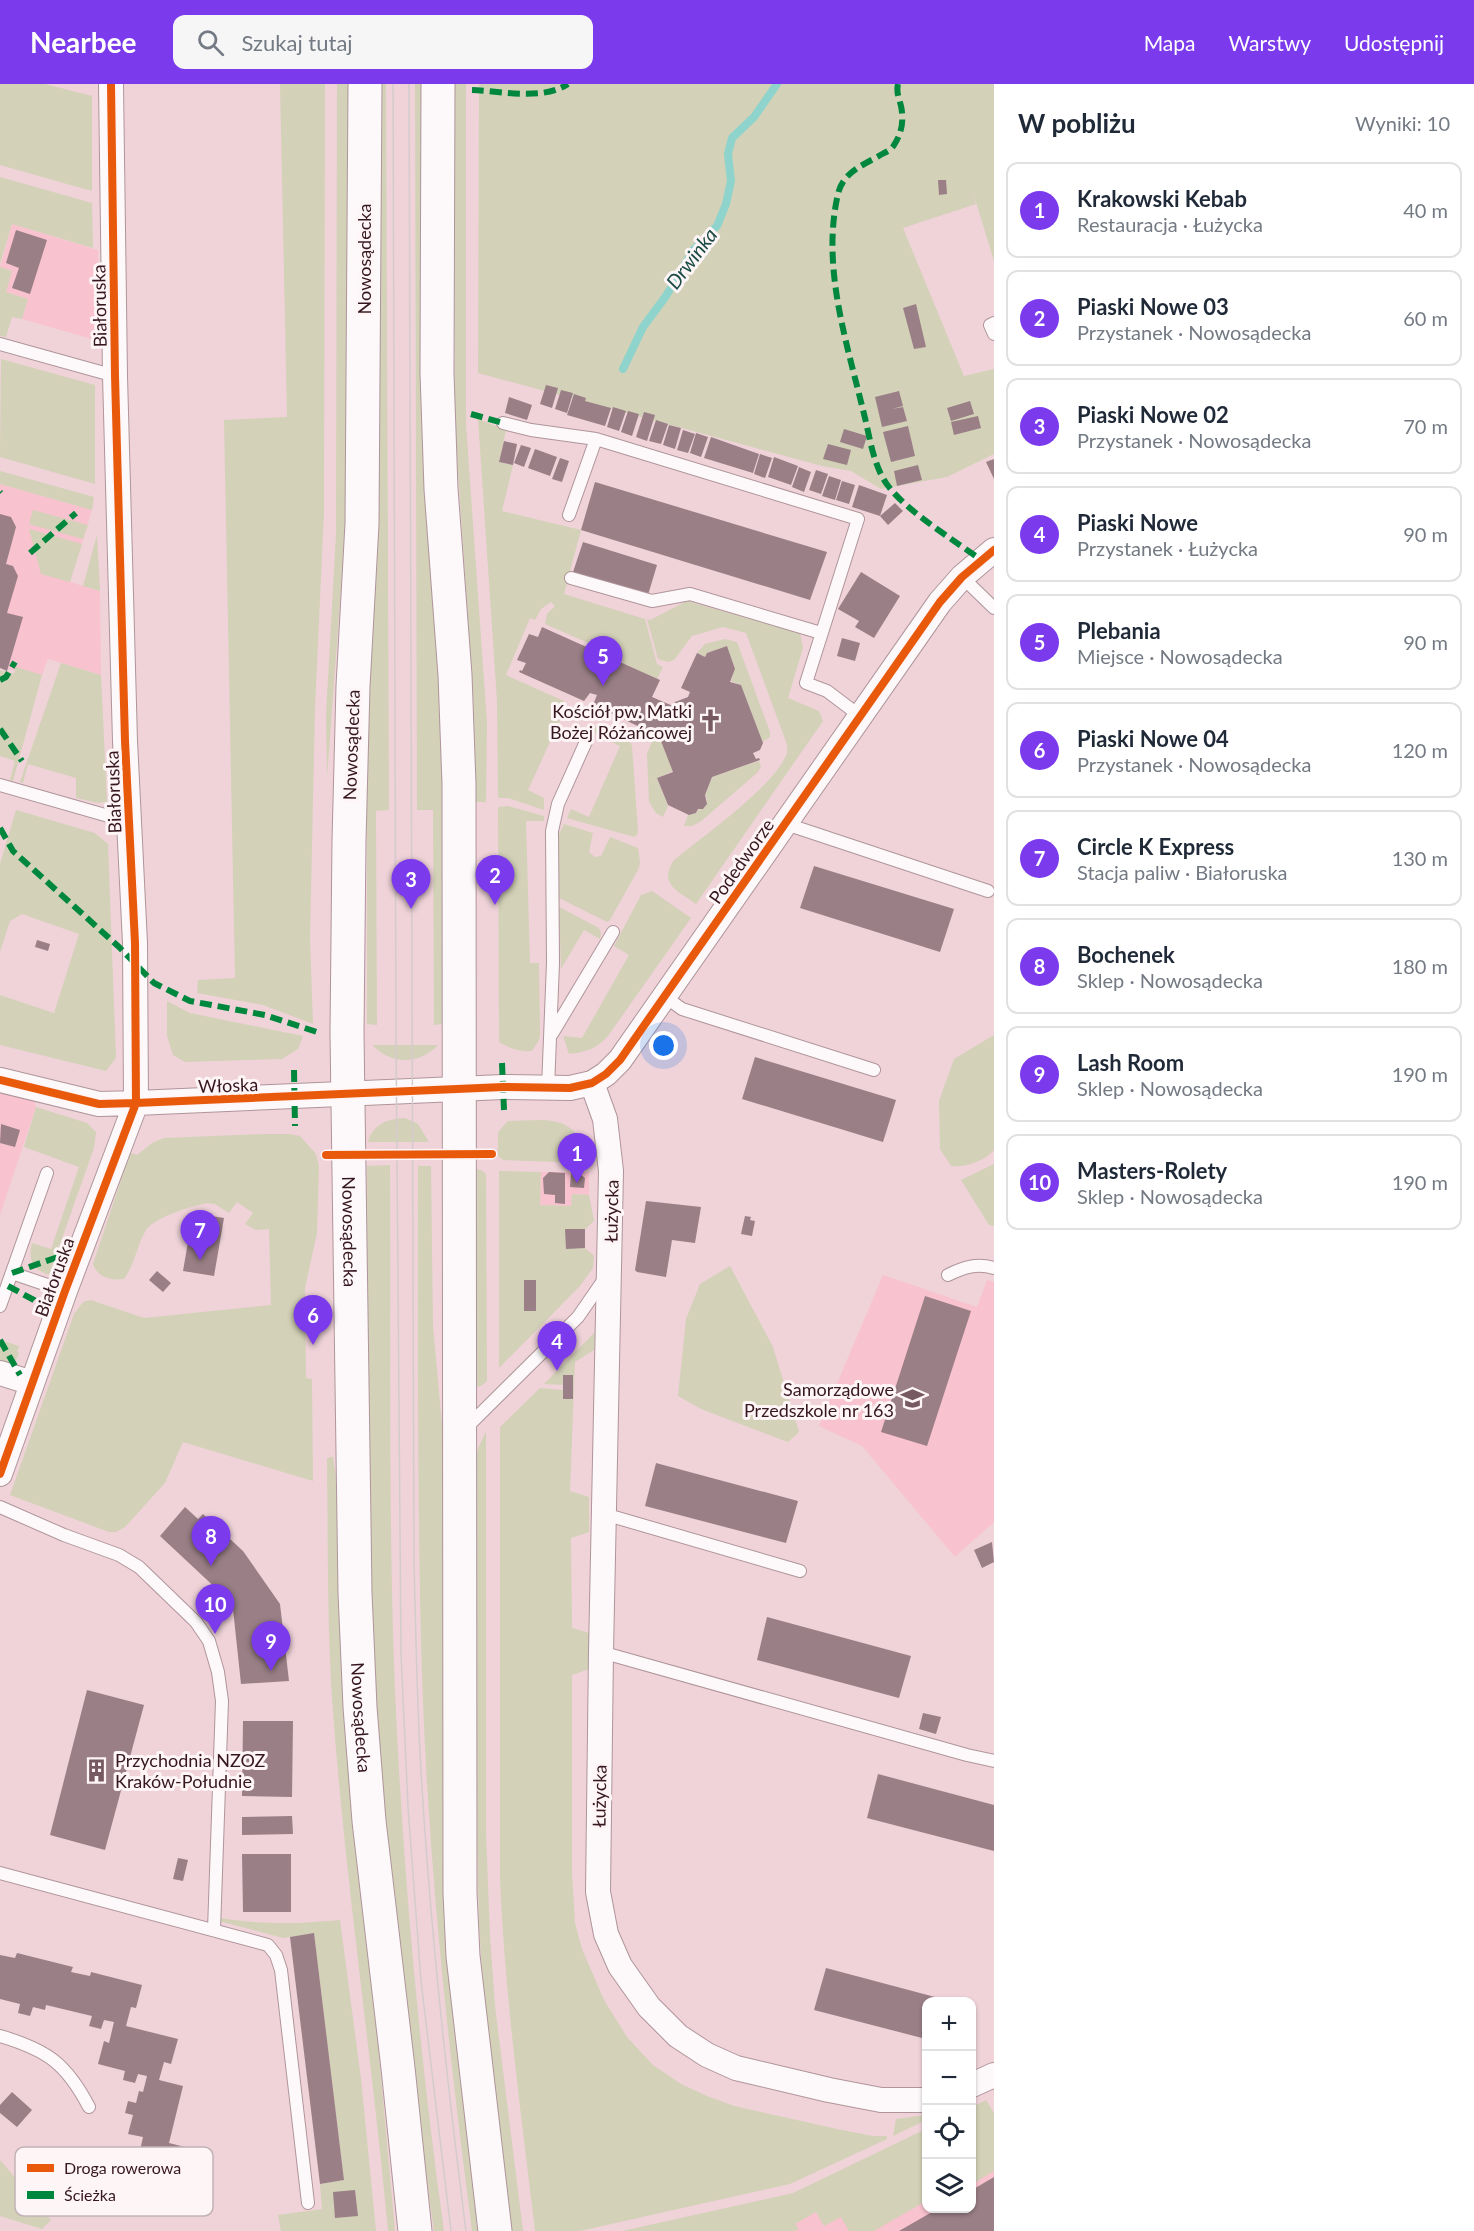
<!DOCTYPE html>
<html lang="pl">
<head>
<meta charset="utf-8">
<style>
  body { margin:0; font-family:Lato,sans-serif; background:#f6f6f7; color:#1f2937 }
  .controls { position:absolute; right:18px; bottom:18px; display:grid; overflow:hidden; border-radius:12px; box-shadow:0 2px 4px #0004 }
  .controls button { width:54px; height:54px; display:grid; place-items:center; padding:0; border:0; border-bottom:2px solid #e0e1e3; background:#fff; color:#1f2937; font:30px sans-serif }
  .you { position:absolute; left:664px; top:962px; width:21px; height:21px; margin:-15px; border:4px solid #fff; border-radius:50%; background:#1a73e8; box-shadow:0 0 0 9px #1a73e833 }
  .badge { display:grid; place-items:center; width:39px; height:39px; border-radius:50%; background:#7c3aed; color:#fff; font-size:20px; font-weight:700 }
  .pin { position:absolute; translate:-50% -50px; filter:drop-shadow(0 2px 3px #0008) }
  .pin::after { content:''; position:absolute; top:32px; width:21px; height:18px; background:inherit; clip-path:polygon(0 0,100% 0,50% 100%) }
  .list { margin:0; padding:0; list-style:none }
  h2 { display:flex; justify-content:space-between; align-items:center; height:78px; margin:0; padding:0 24px; font-size:26px }
  h2 small { font-size:20px; font-weight:400; color:#747a83 }
  .list li { display:grid; grid-template-columns:39px 1fr auto; gap:18px; align-items:center; box-sizing:border-box; height:96px; margin:0 12px 12px; padding:0 12px; border:2px solid #e0e1e3; border-radius:12px }
  .list b { display:block; font-size:22px; white-space:nowrap }
  .list p { margin:0; font-size:20px; white-space:nowrap; color:#747a83 }
  .list em { font-size:20px; font-style:normal; color:#747a83 }
  .icon { flex:none; width:33px; height:33px; fill:none; stroke:currentColor; stroke-width:2; stroke-linecap:round; stroke-linejoin:round }
  .map { position:relative; flex:none; width:994px; height:2147px; overflow:hidden }
  header { display:flex; align-items:center; gap:36px; box-sizing:border-box; height:84px; padding:0 30px; background:#7c3aed; color:#fff }
  header strong { font-size:28px }
  nav { display:flex; gap:33px; margin-inline-start:auto; font-size:21px }
  .search { width:420px; height:54px; background:#f6f6f7; display:flex; align-items:center; gap:15px; box-sizing:border-box; padding:0 21px; border-radius:12px; color:#747a83; font-size:22px }
  main { display:flex }
  aside { flex:1; background:#fff }
  .map>svg:first-child { display:block }
</style>
</head>
<body>
<header>
<strong>Nearbee</strong>
<div class="search"><svg class="icon" aria-label="search" viewBox="0 0 24 24"><circle cx="10" cy="10" r="6"/><path d="M15 15l6 6"/></svg>Szukaj tutaj</div>
<nav><a>Mapa</a><a>Warstwy</a><a>Udostępnij</a></nav>
</header>
<main>
<div class="map">
<svg width="994" height="2147" viewBox="0 0 994 2147">
  <rect width="100%" height="100%" fill="#efd3d9"/>
  <path fill="#f8c2ce" d="M12,140L98,166L99,257L22,235L28,215L6,208L12,187L0,183Z
    M0,400L92,426L70,498L100,507L101,591L48,575L42,591L0,584Z
    M0,1000L32,1009L36,1023L0,1131Z
    M541,1088H589V1111L572,1110L571,1122L540,1121Z
    M883,1191L977,1223L987,1196L994,1198V1438L955,1473L862,1362L819,1342Z
    M994,2069V2147H780L808,2122L926,2088V2124H972V2075Z"/>
  <path fill="#d3d1b7" d="M0,0H45L92,12V107L0,81Z
    M280,0H325L324,428L315,624L310,854L313,940L263,921L197,909L198,896L235,894L224,336L287,333Z
    M337,0H348L347,385L344,465L327,693L326,631L336,450Z
    M379,0H386L389,726L376,727L377,941L367,940V703L369,615L378,407Z
    M415,0H424L444,619V940L434,941L433,726H417Z
    M454,0H466V340L487,639L486,718H475L474,624L455,343Z
    M479,0H994V177L972,105L976,120L903,144L964,292L994,285V370L947,393L881,405L851,387L822,382L478,289Z
    M0,93L92,119L93,164L12,140L0,180Z
    M0,183L12,187L6,208L28,215L22,235L12,233L6,253L0,252Z
    M1,275L95,301V400L0,373Z
    M478,335L506,346L499,378L513,381L502,427L581,446L564,510L645,535L657,580L663,583L657,595L603,570L604,566L545,540L547,530L555,522L551,518L541,525L535,536L530,534L506,591L564,617L560,636L528,706L544,714V726L508,714H498L497,617Z
    M0,387L94,413L92,426L0,400Z
    M33,426L88,441L83,455L29,440Z
    M29,445L82,460L70,498L41,490Z
    M97,451L100,507L83,502Z
    M687,517L800,549L803,564L788,614L819,627L823,637L696,820C678,807 658,800 674,776C702,753 777,700 787,669C788,664 787,660 785,655L746,549L723,543L692,552L674,576L668,578L658,575L647,535L650,536Z
    M725,555L737,558L770,648V653L762,658L741,601L731,597L735,585L727,562L707,569L705,573L697,569L705,560Z
    M61,579L101,591L107,718L98,719L76,714V694L28,680L23,699L20,698Z
    M16,583L42,591L13,697L10,696L15,677L0,672V586L14,590Z
    M592,641L630,658L632,662L638,747L637,751L634,753L567,734L571,725L589,733L620,662L595,650Z
    M655,650L659,652L673,687L657,694L668,722L663,733L656,729L649,718L647,670Z
    M759,677L761,683L757,689L700,738L692,742H684L688,731L697,729L698,726L705,723L707,715L705,711L712,693Z
    M508,722L544,732V737H526L530,879H539L540,950L539,956L532,967C519,968 509,964 499,958L498,723Z
    M16,726L95,749L108,760L116,974L106,987L0,961V911L54,929L79,850L22,830L10,837L0,868V780Z
    M564,740L593,749L589,768L595,773L601,772L610,753L638,764L640,778L639,784L610,836L607,838L559,814L557,754Z
    M652,807L691,834L608,952C596,965 586,968 569,970L563,952L582,954L629,871L614,862L641,811Z
    M559,823L599,844L601,849L600,855L584,846L561,885Z
    M167,917L190,929L303,952L298,965L282,975L185,978L173,971L167,952Z
    M994,951V1066C985,1077 964,1084 951,1082L940,1065L939,1017L954,975Z
    M372,961H438C419,981 392,981 372,961Z
    M36,1023L87,1039L96,1048L94,1064L49,1191C32,1185 28,1176 32,1159L51,1165L79,1083L24,1063Z
    M405,1034L418,1040L429,1058H368C373,1040 387,1035 405,1034Z
    M541,1036C572,1037 582,1050 584,1079L503,1076L498,1072V1048L508,1037Z
    M265,1050H290L300,1052L316,1070L319,1082L317,1149L305,1204L306,1294L312,1295L313,1397L183,1358L165,1399L125,1443L116,1448H109L10,1411L74,1230L83,1218L91,1216L144,1234L271,1221L269,1145L256,1146L245,1140L253,1129L237,1118L229,1129L215,1120L207,1119C192,1122 155,1133 146,1146C137,1161 135,1180 124,1195C111,1197 97,1193 93,1180L130,1069L137,1071L152,1059L164,1054Z
    M994,1080V1142L989,1141L961,1096Z
    M390,1081C391,1257 388,1432 395,1607C403,1788 419,1968 444,2147H434L429,2112L396,1849L374,1628L368,1370L367,1082Z
    M418,1082H431L433,1242L443,1352L480,2147H472C448,1963 428,1777 422,1591C417,1422 418,1251 418,1082Z
    M476,1085L481,1086L486,1090L487,1297L481,1302L476,1303Z
    M499,1087L541,1088L540,1121L571,1122L572,1110L589,1111L594,1137L585,1145H566V1164H585L594,1172L593,1184L580,1202L499,1284Z
    M730,1182L773,1263L799,1348L788,1358L701,1325L678,1312L686,1235L700,1200Z
    M595,1248L594,1266L575,1278L570,1407L589,1413V1448L571,1454L572,1544L589,1549V1585L572,1591V1789L575,1839L582,1865L604,1916L627,1953L653,1981L681,2000L707,2012L734,2022L837,2045L873,2052H887V2055L790,2100L580,2147H535C521,2030 505,1913 500,1795V1343L540,1304L563,1306V1301L544,1300Z
    M0,1256L19,1262L17,1268L19,1269L14,1281L0,1280Z
    M486,1347V1749L490,1852L495,1922L523,2147H512L485,1930L479,1841L476,1712L477,1367Z
    M333,1373L338,1407L339,1538L350,1706L377,1949L395,2147H388C372,1974 346,1802 333,1628C327,1544 328,1458 327,1374Z
    M220,1834C264,1841 296,1840 340,1836L361,1995L376,2147H281L278,2131L322,2125L320,2100L344,2096L314,1850L283,1854L219,1837Z
    M986,2016L994,2029V2087L972,2100V2023Z
    M926,2031V2036L893,2052L896,2035Z
    M926,2045V2117L874,2147H849L841,2133L824,2142L816,2128L795,2140L799,2145L795,2147H622L793,2109Z
    M0,2076L51,2136L42,2145L0,2132Z"/>
  <g fill="none" stroke-linecap="round" stroke-linejoin="round">
    <path stroke="#8fd4cc" stroke-width="8" d="M623,285L643,243L666,212L694,165L717,142L726,120L731,97L728,70L732,54L754,33L777,0"/>
  </g>
  <path fill="#9a7f86" d="M938,96H946L947,110L939,111Z
    M16,146L47,156L30,210L12,204L19,184L6,179Z
    M916,220L926,263L914,265L903,224Z
    M546,301L558,304L552,324L540,320Z
    M561,306L573,309L567,329L555,325Z
    M899,307L903,322L892,325L903,323L907,337L882,343L875,313Z
    M574,310L586,314L585,317L611,324L605,342L567,331Z
    M509,313L532,321L527,336L505,329Z
    M970,317L974,330L951,337L947,324Z
    M613,323L626,327L619,347L607,343Z
    M628,327L639,330L632,352L621,348Z
    M644,328L655,331L647,357L636,353Z
    M978,332L981,344L954,351L951,338Z
    M656,336L668,340L661,360L649,357Z
    M669,341L681,344L675,365L663,361Z
    M908,342L915,372L891,378L883,348Z
    M844,345L867,352L863,365L840,358Z
    M683,346L695,350L688,369L677,366Z
    M696,349L708,353L701,373L690,369Z
    M711,353L759,370L753,389L704,374Z
    M504,357L517,360L513,381L499,378Z
    M828,360L851,366L847,381L823,375Z
    M521,361L531,364L524,383L514,379Z
    M535,365L557,373L550,392L528,384Z
    M760,370L772,374L765,394L754,390Z
    M774,373L798,382L791,401L768,393Z
    M560,374L569,377L562,398L552,395Z
    M994,375V395L986,378Z
    M918,381L922,396L897,402L894,387Z
    M799,383L811,388L804,408L792,403Z
    M816,386L828,390L821,410L809,406Z
    M829,392L841,396L835,416L822,412Z
    M842,397L855,401L849,420L836,416Z
    M595,398L827,468L810,516L581,446Z
    M859,401L887,411L880,432L895,419L903,427L888,441L880,432L852,423Z
    M0,430L11,433L16,443L6,480L13,482L18,492L7,529L23,533L7,587L0,584Z
    M583,458L657,481L648,511L573,488Z
    M861,488L900,512L874,554L855,543L859,537L838,525Z
    M542,543L660,596L652,613L673,622L675,618L688,613L690,608L681,604L697,569L705,573L707,569L727,562L735,585L730,598L741,601L763,659L760,666L753,669L756,675L759,674L760,676L712,693L705,711L707,720L703,725H698L696,729L689,731L668,721L657,694L673,688L659,652L593,621L597,611L590,609L584,617L519,588L520,586L522,587L526,579L517,576L529,550L538,553Z
    M842,554L860,559L855,577L837,572Z
    M814,782L954,825L940,868L800,824Z
    M37,856L50,860L48,867L35,863Z
    M755,973L896,1016L883,1058L742,1015Z
    M1,1040L20,1046L15,1063L0,1059Z
    M549,1088L565,1089V1120L555,1119V1111L544,1110L543,1094Z
    M571,1089L580,1090L585,1094L584,1104L570,1103Z
    M646,1117L701,1123L695,1159L672,1156L666,1193L637,1188L635,1186Z
    M193,1129L224,1134L214,1192L183,1187Z
    M745,1132L751,1133L750,1136L755,1137L752,1152L741,1150Z
    M565,1145H585V1164L566,1165Z
    M157,1187L171,1199L163,1208L149,1196Z
    M524,1196H536V1227H524Z
    M925,1212L971,1227L927,1362L881,1348Z
    M563,1291H573V1315H563Z
    M656,1379L798,1417L786,1459L645,1422Z
    M185,1423L198,1435L203,1430L243,1467L280,1520L289,1597L241,1600L233,1525L224,1526L221,1509L160,1452Z
    M992,1458L994,1478L982,1484L974,1466Z
    M767,1533L911,1572L899,1614L757,1576Z
    M87,1606L144,1621L105,1766L50,1751Z
    M923,1629L941,1633L936,1650L919,1645Z
    M243,1637H293L292,1713L242,1712Z
    M878,1690L994,1721V1767L867,1734Z
    M292,1732L293,1750L242,1751V1733Z
    M242,1770H291V1828H243Z
    M178,1774L188,1776L183,1797L173,1795Z
    M314,1849L344,2096L320,2100L290,1853Z
    M17,1869L73,1883L71,1888L90,1892L91,1888L142,1901L136,1924L131,1923L126,1942L178,1955L171,1980L164,1978L159,1996L183,2002L169,2059L189,2064L177,2111L167,2108L163,2123L145,2119L144,2126L126,2122L134,2088L126,2085L129,2073L138,2075L143,2053L128,2050L133,2031L125,2029L128,2017L136,2019L139,2007L143,2008L147,1992L138,1990L135,1999L123,1996L125,1987L98,1980L104,1957L109,1959L114,1938L104,1936L101,1945L89,1942L92,1932L46,1921L45,1926L33,1923L30,1932L18,1929L20,1920L0,1915V1871L15,1874Z
    M826,1884L950,1917L926,1918V1955L814,1926Z
    M12,2008L32,2026L17,2043L0,2029V2021Z
    M994,2093V2147H899L939,2124H972V2106Z
    M355,2106L358,2132L335,2134L333,2108Z"/>
  <g fill="none" stroke-linecap="round" stroke-linejoin="round">
    <defs>
      <path id="lane" d="M994,239L990,241L994,250
        M0,260L115,292
        M503,339L531,346L596,355
        M569,431L596,355L858,435L806,599L827,607L860,632
        M962,493L994,524
        M571,494L652,517L690,510L821,549
        M0,701L112,733L128,735
        M786,740L988,807
        M664,912L682,925L874,986
        M552,950L613,848
        M548,1004L553,879L552,747L558,720L588,653
        M12,1189L65,1207
        M948,1191C964,1183 977,1179 994,1184
        M0,1222L47,1089
        M464,1346L578,1233L605,1194
        M0,1423L64,1451L119,1471L139,1483L196,1538L209,1557L218,1588L222,1617L214,1846
        M604,1430L800,1487
        M601,1568L967,1671L994,1677
        M0,1789L268,1861L276,1871L281,1886L308,2119
        M0,1952C47,1966 66,1979 89,2023"/>
      <path id="street" d="M0,996L99,1020L136,1019L503,1003L570,1004L592,999L606,990L620,976L940,518L962,493L994,466
        M592,999L605,1035L611,1087L601,1568L598,1808L606,1850L620,1882L649,1923L678,1952L707,1971L736,1984L829,2006L881,2016H926
        M0,1289L32,1299
        M0,1390L65,1207L136,1019L135,859L125,657L115,292L111,0
        M972,2001L994,1991"/>
      <g id="secondary">
        <path id="s1" d="M365,0L362,440L353,602L349,757L347,949L355,1509L360,1623L369,1737L398,1984L415,2147"/>
        <path d="M438,0L437,289L441,405L455,591L459,700L460,1809L463,1872L495,2147"/>
      </g>
    </defs>
    <use href="#lane" stroke="#af959b" stroke-width="14"/>
    <use href="#street" stroke="#af959b" stroke-width="26"/>
    <use href="#secondary" stroke="#af959b" stroke-width="35"/>
    <use href="#lane" stroke="#fdf8f9" stroke-width="12"/>
    <use href="#street" stroke="#fdf8f9" stroke-width="24"/>
    <use href="#secondary" stroke="#fdf8f9" stroke-width="33"/>
    <path stroke="#d4cbcd" stroke-width="1.5" d="M393,0L396,950L401,1570L408,1723L421,1897L451,2147
      M409,0L414,1480C416,1555 417,1629 422,1703C431,1852 447,1999 466,2147"/>
    <path stroke="#00873e" stroke-width="6" stroke-dasharray="12 6" stroke-linecap="butt" d="M898,0C896,8 899,14 901,22C904,36 902,49 894,61C892,65 888,67 884,69C866,80 843,87 838,110C821,183 847,259 864,330C870,353 873,383 889,403C908,428 954,456 981,476
      M472,6C502,7 542,17 568,0
      M471,330L503,339
      M0,408L1,409
      M30,469L76,429
      M0,596L6,593L15,578
      M0,645L22,677
      M0,744L13,767L119,863L154,899L190,917L265,931L320,949
      M502,979L504,1026
      M294,986L295,1042
      M12,1189L61,1172
      M8,1202L34,1216L43,1226
      M0,1256L20,1291"/>
    <defs>
      <path id="cycleway" d="M0,996L99,1020L136,1019L503,1003L570,1004L592,999L606,990L620,976L940,518L962,493L994,466
        M326,1071L492,1070
        M0,1390L65,1207L136,1019L135,859L125,657L115,292L111,0"/>
    </defs>
    <use href="#cycleway" stroke="#fef5f7" stroke-width="11"/>
    <use href="#cycleway" stroke="#e8590c" stroke-width="8"/>
  </g>
  <defs>
    <symbol id="church-bare" viewBox="-9 -9 18 18"><path d="M-1.2-6h2.4v3.5h3.3v2.4h-3.3V6h-2.4V-.1h-3.3v-2.4h3.3Z" fill="#775961" stroke="#fef5f7" stroke-width="2.5" paint-order="stroke"/></symbol>
    <symbol id="school-bare" viewBox="-9 -9 18 18"><path d="M0-5L7-2L0 1L-7-2ZM-4 1L0 2.5L4 1V4Q0 6-4 4Z" fill="#775961" stroke="#fef5f7" stroke-width="2.5" paint-order="stroke"/></symbol>
    <symbol id="building-bare" viewBox="-9 -9 18 18"><path d="M-4-6H4V6H1V3H-1V6H-4ZM-2.5-4.3h1.7v1.8h-1.7ZM.8-4.3h1.7v1.8H.8ZM-2.5-1h1.7V.8h-1.7ZM.8-1h1.7V.8H.8Z" fill="#775961" stroke="#fef5f7" stroke-width="2.5" paint-order="stroke"/></symbol>
  </defs>
  <g fill-rule="evenodd">
    <use href="#church-bare" x="694" y="620" width="33" height="33"/>
    <use href="#school-bare" x="896" y="1298" width="33" height="33"/>
    <use href="#building-bare" x="80" y="1670" width="33" height="33"/>
  </g>
  <g text-anchor="middle" dominant-baseline="central" stroke-width="6" stroke-linejoin="round" paint-order="stroke">
    <g font-size="18" fill="#361720" stroke="#fef5f7">
      <text transform="translate(364 175) rotate(-90)">Nowosądecka</text>
      <text transform="translate(99 222) rotate(-91)">Białoruska</text>
      <text transform="translate(351 661) rotate(-88)">Nowosądecka</text>
      <text transform="translate(113 708) rotate(-92)">Białoruska</text>
      <text transform="translate(741 777) rotate(-55)">Podedworze</text>
      <text transform="translate(228 1001) rotate(-2)">Włoska</text>
      <text transform="translate(611 1127) rotate(-89)">Łużycka</text>
      <text stroke="none"><textPath href="#s1" startOffset="1148">Nowosądecka</textPath></text>
      <text transform="translate(54 1193) rotate(-70)">Białoruska</text>
      <text stroke="none"><textPath href="#s1" startOffset="1634">Nowosądecka</textPath></text>
      <text transform="translate(599 1712) rotate(-89)">Łużycka</text>
    </g>
    <g font-size="18" fill="#361720" stroke="#fef5f7" text-anchor="end">
      <text x="692" y="627">Kościół pw. Matki<tspan x="692" dy="21">Bożej Różańcowej</tspan></text>
      <text x="894" y="1305">Samorządowe<tspan x="894" dy="21">Przedszkole nr 163</tspan></text>
      <text x="115" y="1676" text-anchor="start">Przychodnia NZOZ<tspan x="115" dy="21">Kraków-Południe</tspan></text>
    </g>
    <g font-size="20" font-style="italic" fill="#1a4b45" stroke="#fef5f7">
      <text transform="translate(691 174) rotate(-53)">Drwinka</text>
    </g>
  </g>
  <rect x="15" y="2063" width="198" height="69" rx="9" fill="#fef5f7" stroke="#c2b2b6" stroke-width="1.5"/>
  <rect x="27" y="2080" width="27" height="8" fill="#e8590c"/>
  <rect x="27" y="2107" width="27" height="8" fill="#00873e"/>
  <g font-size="16" fill="#361720">
    <text x="64" y="2090">Droga rowerowa</text>
    <text x="64" y="2117">Ścieżka</text>
  </g>
</svg>
<div class="controls">
<button>+</button>
<button>−</button>
<button><svg class="icon" aria-label="locate" viewBox="0 0 24 24"><circle cx="12" cy="12" r="6"/><path d="M12 2v4M12 18v4M2 12h4M18 12h4"/></svg></button>
<button><svg class="icon" aria-label="layers" viewBox="0 0 24 24"><path d="M12 4l9 5-9 5-9-5zM3 14l9 5 9-5"/></svg></button>
</div>
<div class="you"></div>
<div class="pin badge" style="left:577px;top:1099px">1</div>
<div class="pin badge" style="left:495px;top:821px">2</div>
<div class="pin badge" style="left:411px;top:825px">3</div>
<div class="pin badge" style="left:557px;top:1287px">4</div>
<div class="pin badge" style="left:603px;top:602px">5</div>
<div class="pin badge" style="left:313px;top:1261px">6</div>
<div class="pin badge" style="left:200px;top:1176px">7</div>
<div class="pin badge" style="left:211px;top:1482px">8</div>
<div class="pin badge" style="left:271px;top:1587px">9</div>
<div class="pin badge" style="left:215px;top:1550px">10</div>
</div>
<aside>
<h2>W pobliżu<small>Wyniki: 10</small></h2>
<ul class="list">
<li><span class="badge">1</span><div><b>Krakowski Kebab</b><p>Restauracja · Łużycka</p></div><em>40 m</em></li>
<li><span class="badge">2</span><div><b>Piaski Nowe 03</b><p>Przystanek · Nowosądecka</p></div><em>60 m</em></li>
<li><span class="badge">3</span><div><b>Piaski Nowe 02</b><p>Przystanek · Nowosądecka</p></div><em>70 m</em></li>
<li><span class="badge">4</span><div><b>Piaski Nowe</b><p>Przystanek · Łużycka</p></div><em>90 m</em></li>
<li><span class="badge">5</span><div><b>Plebania</b><p>Miejsce · Nowosądecka</p></div><em>90 m</em></li>
<li><span class="badge">6</span><div><b>Piaski Nowe 04</b><p>Przystanek · Nowosądecka</p></div><em>120 m</em></li>
<li><span class="badge">7</span><div><b>Circle K Express</b><p>Stacja paliw · Białoruska</p></div><em>130 m</em></li>
<li><span class="badge">8</span><div><b>Bochenek</b><p>Sklep · Nowosądecka</p></div><em>180 m</em></li>
<li><span class="badge">9</span><div><b>Lash Room</b><p>Sklep · Nowosądecka</p></div><em>190 m</em></li>
<li><span class="badge">10</span><div><b>Masters-Rolety</b><p>Sklep · Nowosądecka</p></div><em>190 m</em></li>
</ul>
</aside>
</main>
</body>
</html>
